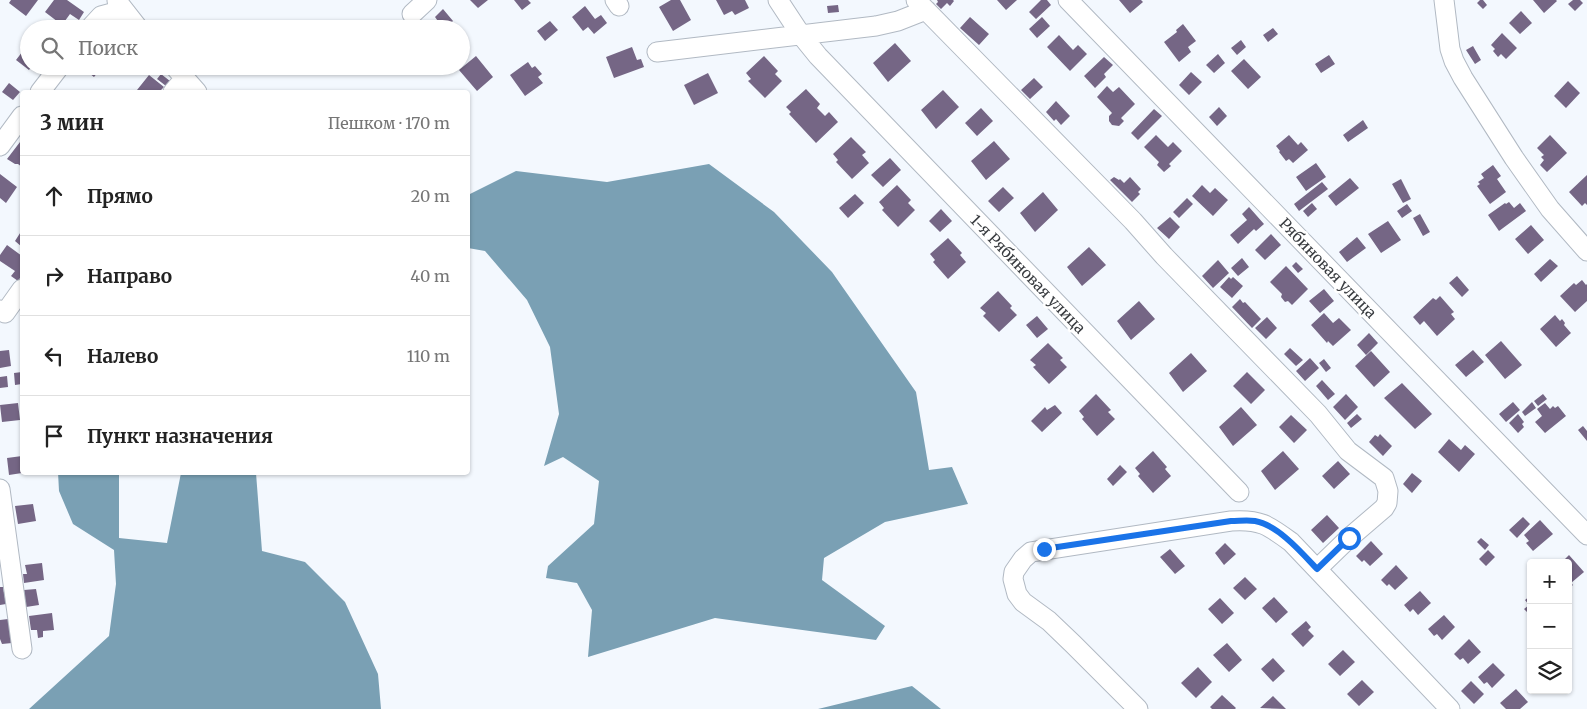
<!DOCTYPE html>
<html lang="ru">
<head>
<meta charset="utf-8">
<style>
  body { margin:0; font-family:Merriweather,serif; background:#f6f6f6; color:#222 }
  .controls { position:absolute; right:15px; bottom:15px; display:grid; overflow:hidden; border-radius:5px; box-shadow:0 1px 4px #0004 }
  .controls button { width:45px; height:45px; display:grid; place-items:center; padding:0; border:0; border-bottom:1px solid #e0e0e0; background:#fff; color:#222; font:25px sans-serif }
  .stop { position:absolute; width:15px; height:15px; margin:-11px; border:4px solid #1a73e8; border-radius:50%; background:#fff }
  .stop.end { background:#1a73e8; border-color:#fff; box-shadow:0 1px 5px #0008 }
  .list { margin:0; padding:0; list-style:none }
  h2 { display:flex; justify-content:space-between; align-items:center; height:65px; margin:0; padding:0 20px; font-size:21px }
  h2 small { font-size:16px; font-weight:400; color:#767676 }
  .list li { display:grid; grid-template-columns:32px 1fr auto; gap:15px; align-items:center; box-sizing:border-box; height:80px; padding:0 20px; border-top:1px solid #e0e0e0 }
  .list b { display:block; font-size:19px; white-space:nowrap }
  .list em { font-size:16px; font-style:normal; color:#767676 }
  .icon { flex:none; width:28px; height:28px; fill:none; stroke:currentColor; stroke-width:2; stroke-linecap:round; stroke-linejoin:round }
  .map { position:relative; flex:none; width:1587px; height:709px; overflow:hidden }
  .search { position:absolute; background:#fff; box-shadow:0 1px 4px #0004; left:20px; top:20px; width:450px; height:55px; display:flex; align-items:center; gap:12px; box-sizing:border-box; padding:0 18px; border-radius:28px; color:#767676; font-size:19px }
  .panel { position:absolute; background:#fff; box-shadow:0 1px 4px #0004; left:20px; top:90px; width:450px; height:385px; border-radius:5px }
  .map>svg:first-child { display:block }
</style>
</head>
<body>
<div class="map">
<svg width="1587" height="709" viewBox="0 0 1587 709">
  <rect width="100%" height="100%" fill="#f3f8fe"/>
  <path fill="#7aa0b4" d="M709,164L774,212L832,272L916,392L929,470L952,467L968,504L885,522L824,558L822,580L885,626L876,640L715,618L588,657L592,610L577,583L546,578L548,566L594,524L599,481L563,457L544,466L559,414L550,347L527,300L485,251L468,248V195L516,171L607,182Z
    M58,472L119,473V538L167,543L181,473H256L262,551L305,562L345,602L378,674L381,709H29L109,636L116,584L114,550L73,524L59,491Z
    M912,686L941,709H818Z"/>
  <path fill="#756685" d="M11,0H38L26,16L9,3Z
    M54,0H67L84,12L79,20L70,14L62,25L45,12Z
    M470,0H488L478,8Z
    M514,0H528L531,3L522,10Z
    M671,0H680L691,20L673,31L659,7Z
    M716,0H745L749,8L735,15L732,11L724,15Z
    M937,0H953L954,1L950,6L947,3L941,9L936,4L938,2Z
    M997,0H1017L1006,10Z
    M1041,0H1047L1051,5L1036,19L1029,12Z
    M1119,0H1141L1143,2L1130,13Z
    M1480,0H1483L1487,5L1483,9L1477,3Z
    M1533,0H1556L1557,1L1544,13Z
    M1573,0H1580L1583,3L1575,11L1568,4Z
    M838,5L839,12L828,13L827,6Z
    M585,6L595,19L601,15L607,23L594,34L588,27L583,31L572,17Z
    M443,9L453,21L448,26L450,29H434L440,24L435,17Z
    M1521,11L1532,23L1520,34L1509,23Z
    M970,17L989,34L979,45L960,28Z
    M1042,17L1050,26L1037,38L1029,29Z
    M550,21L558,30L545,41L537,31Z
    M1183,24L1196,41L1188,47L1191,52L1179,62L1164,42L1177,32L1176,30Z
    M1273,28L1278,34L1268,42L1263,35Z
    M1502,33L1517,48L1506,59L1501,54L1498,57L1493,51L1495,49L1491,45Z
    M1059,35L1073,50L1078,45L1087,54L1070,71L1047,47Z
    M1241,40L1246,47L1237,55L1231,48Z
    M29,43V66H32L29,70L16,60Z
    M895,43L911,61L888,82L873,63Z
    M1473,46L1481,60L1475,64L1466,50Z
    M632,47L637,60L641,59L644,67L614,78L606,57Z
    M1218,54L1225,63L1214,73L1206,65Z
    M1329,55L1335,64L1321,73L1315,64Z
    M476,56L493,77L477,91L459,70Z
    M764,56L778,71L775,74L782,81L765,98L748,81L751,79L746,73Z
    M1104,57L1113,65L1104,74L1106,77L1095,88L1084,76Z
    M1244,59L1261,77L1248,89L1231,71Z
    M528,62L532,68L535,66L542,74L538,77L543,83L525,96L510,75Z
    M80,66H103L94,77Z
    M1191,72L1202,82L1189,95L1179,85Z
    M708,73L718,93L694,105L684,85Z
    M161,74L170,81L166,86L157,79Z
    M149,75L164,87L159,92H139L137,90Z
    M1034,78L1043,87L1030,99L1021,90Z
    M1568,81L1580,93L1566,108L1554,96Z
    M9,83L20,92L13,100L2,92Z
    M1107,86L1113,92L1119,87L1135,104L1121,118L1124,121L1119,126L1112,125L1109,121V116L1112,113L1097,97Z
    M806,89L820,104L817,108L825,116L829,112L838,122L816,143L789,114L791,112L786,107Z
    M943,90L959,107L936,129L921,110Z
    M1056,101L1070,116L1061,125L1056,119L1054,121L1046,112Z
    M1219,107L1227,116L1217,126L1209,117Z
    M981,108L993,121L977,136L965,123Z
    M1154,109L1162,116L1138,140L1131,133Z
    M1363,120L1368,128L1348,142L1343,135Z
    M1156,135L1168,147L1173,142L1182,151L1169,164L1171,166L1164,172L1157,165L1159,162L1144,147Z
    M1289,135L1298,145L1301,142L1308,150L1293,163L1289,159L1286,161L1279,152L1280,151L1276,146Z
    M1550,135L1567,153L1547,172L1540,165L1544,160L1541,157L1544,155L1537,148Z
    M851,137L866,152L862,155L869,163L852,179L836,162L838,160L833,154Z
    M994,141L1010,159L986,180L971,161Z
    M20,142L22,144V167L18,164H15L7,159Z
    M890,158L901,170L883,187L871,175Z
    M1316,163L1326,177L1306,191L1296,177Z
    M1493,165L1501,176L1497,179L1506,192L1490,204L1477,186L1480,184L1478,182L1484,178L1481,174Z
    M0,174L17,187L6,203L0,198Z
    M1587,175V205L1585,203L1582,206L1569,192Z
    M1114,177L1119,180L1120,179L1124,183L1130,177L1141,189L1138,192L1140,194L1132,202L1110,180Z
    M1350,178L1359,188L1336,206L1328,196Z
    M1401,179L1411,199L1403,203L1392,184Z
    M1322,182L1328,189L1299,211L1294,204Z
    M897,185L911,200L908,203L915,210L898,227L882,210L884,208L879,202Z
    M1202,185L1210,193L1215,188L1228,200L1213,216L1192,196Z
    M1003,187L1014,198L999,212L988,201Z
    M1043,192L1058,210L1035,232L1020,213Z
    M855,194L864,203L848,218L839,208Z
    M1187,198L1193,204L1179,218L1173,212Z
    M1509,202L1514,208L1520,203L1526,211L1499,231L1488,215L1505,203L1506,204Z
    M1312,203L1317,209L1308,217L1303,211Z
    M1407,204L1412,211L1402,218L1397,211Z
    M1249,207L1264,224L1256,231L1254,229L1238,244L1230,235L1247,220L1242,214Z
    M941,209L952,221L940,232L929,221Z
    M1420,214L1430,232L1423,236L1413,218Z
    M1170,217L1180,227L1169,239L1157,228Z
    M1388,221L1401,240L1381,253L1368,234Z
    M1531,225L1544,240L1528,254L1515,239Z
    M22,230V247L15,241Z
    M1271,234L1281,245L1265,260L1255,250Z
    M1357,237L1366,248L1347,262L1339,252Z
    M948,238L962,253L960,255L966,262L948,279L933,262L935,260L930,254Z
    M7,245L22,256L21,272L22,275L18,281L11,276L15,271L0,261V255Z
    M1089,247L1106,265L1082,286L1067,267Z
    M1242,258L1249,267L1238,276L1231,268Z
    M1550,259L1558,266L1541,282L1534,274Z
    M1218,260L1229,273L1213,288L1202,276Z
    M1296,262L1303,269L1298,273L1292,266Z
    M1286,266L1308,289L1292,305L1288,301L1285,302L1281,297L1282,294L1270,282Z
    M1457,276L1469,290L1462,297L1449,283Z
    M1229,277L1231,279L1233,277L1243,286L1232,298L1220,287Z
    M1582,280L1586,285L1587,284V301L1575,312L1560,296L1574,283L1576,285Z
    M1324,289L1334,301L1320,313L1309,301Z
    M998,291L1012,306L1010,308L1017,315L999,332L983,316L986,313L980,308Z
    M1440,296L1454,312L1451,314L1455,319L1437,336L1424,321L1420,325L1413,317L1433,298L1436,300Z
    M1240,299L1243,303L1245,302L1261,319L1252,328L1232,307Z
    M1139,301L1155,319L1131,340L1117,321Z
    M1324,313L1333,323L1339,318L1351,330L1333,346L1328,341L1327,343L1311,325Z
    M1555,315L1560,321L1562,319L1565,323L1564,325L1571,333L1556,347L1540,329Z
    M1037,316L1048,329L1037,338L1026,325Z
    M1267,317L1277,328L1266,339L1255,328Z
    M1369,333L1378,343L1366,355L1357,345Z
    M1501,341L1522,365L1505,379L1485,355Z
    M1048,343L1063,358L1060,360L1067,367L1049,384L1033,367L1036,365L1030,360Z
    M1290,348L1303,360L1296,366L1284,354Z
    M9,350L11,366L0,368V351Z
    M1473,350L1484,362L1466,377L1455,365Z
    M1371,351L1390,372L1374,387L1355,366Z
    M1191,353L1207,371L1183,392L1169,373Z
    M1310,358L1319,368L1305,381L1296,371Z
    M1324,359L1331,368L1326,372L1319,363Z
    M22,372V384L15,385L14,373Z
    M1247,372L1265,390L1251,404L1233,386Z
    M7,376L8,387L0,388V377Z
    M1322,380L1335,394L1328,400L1316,386Z
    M1402,383L1432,414L1415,429L1384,398Z
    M1096,394L1111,410L1108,412L1115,419L1097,436L1082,419L1084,417L1079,411Z
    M1346,394L1358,407L1345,420L1333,407Z
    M1543,394L1547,399L1538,406L1534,401Z
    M1513,402L1520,410L1506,422L1499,414Z
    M1532,402L1536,408L1525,416L1522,412Z
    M18,403L20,420L2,422L0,405Z
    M1545,403L1550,409L1553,406L1555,408L1558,406L1566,416L1545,433L1535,422L1542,416L1537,409Z
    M1055,405L1062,413L1042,432L1031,421L1045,407L1047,410Z
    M1241,407L1257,425L1233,446L1219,427Z
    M1357,414L1362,419L1351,428L1347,423Z
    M1518,414L1524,422L1522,424L1524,427L1518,433L1509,423Z
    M1291,415L1307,430L1294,443L1279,427Z
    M1583,426L1587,431V441L1578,430Z
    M1380,434L1392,446L1383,456L1369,442L1375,435L1378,437Z
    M1449,439L1461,450L1465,445L1475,454L1459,472L1438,452Z
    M1153,451L1167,467L1165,469L1171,476L1153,493L1138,476L1140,474L1135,468Z
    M1283,451L1299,469L1275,490L1261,471Z
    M22,456V473L9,475L7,458Z
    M1338,461L1350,474L1334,489L1322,476Z
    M1120,465L1127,472L1113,486L1107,479Z
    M1412,473L1422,481L1412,493L1403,484Z
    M33,504L36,521L18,524L15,506Z
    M1327,515L1339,528L1323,543L1311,530Z
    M1523,517L1530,524L1517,538L1509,530Z
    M1540,520L1553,534L1533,551L1526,543L1529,541L1524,535Z
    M1481,538L1489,545L1485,550L1477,542Z
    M1371,541L1383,554L1370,566L1364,560L1362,562L1356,556Z
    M1225,543L1236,554L1224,565L1215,553Z
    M1170,549L1185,566L1175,574L1160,557Z
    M1488,550L1495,557L1486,566L1479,559Z
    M1569,555L1584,572L1571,583L1573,585L1568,589V563H1561Z
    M42,563L44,580L24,583L23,574H27L25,565Z
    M1396,565L1408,578L1395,590L1389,584L1387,586L1381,580Z
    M1245,577L1257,589L1245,600L1233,588Z
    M0,587H3L6,604L0,605Z
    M36,589L39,605L26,607L24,590Z
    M1420,591L1431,603L1418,615L1413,609L1410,612L1404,605Z
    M1531,595V616L1524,609L1529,605L1525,600Z
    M1274,597L1288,612L1276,623L1262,608Z
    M1220,598L1234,613L1222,624L1208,609Z
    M52,613L54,630L43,631V637L38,638L37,630H31L29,616Z
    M1444,615L1455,627L1442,640L1437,634L1434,636L1428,629Z
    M8,619L12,643L2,644L0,639V620Z
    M1306,621L1311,627L1308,630L1314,636L1303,647L1291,634Z
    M1469,639L1481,652L1468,664L1463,658L1460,660L1454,654Z
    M1227,643L1242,660L1229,672L1213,655Z
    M1343,650L1355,662L1340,676L1328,664Z
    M1273,658L1285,671L1273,682L1261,669Z
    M1493,663L1505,675L1492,688L1487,682L1484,684L1478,677Z
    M1198,667L1212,682L1196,698L1181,683Z
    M1362,680L1374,692L1359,706L1347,694Z
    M1471,681L1484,694L1474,704L1461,691Z
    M1516,689L1528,702L1520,709H1506L1500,703Z
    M1222,695L1236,708L1235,709H1212L1210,707Z
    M1273,696L1286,709L1260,708Z"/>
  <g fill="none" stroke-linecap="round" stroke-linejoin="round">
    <defs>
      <path id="minor" d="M615,0L619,6
        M778,0L801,35L818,56L1239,492
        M916,0L1133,221L1164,256L1318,414L1348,451L1384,478L1388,491L1387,503L1384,508L1349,538L1317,569
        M1068,0L1587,535
        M1444,0L1450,49L1454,61L1463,78L1514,158L1550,209L1587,251
        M117,1L139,29
        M412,14L427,0
        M89,29L101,16L123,10
        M657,52L876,26L898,21L926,10
        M174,66L197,92
        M40,92L60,66
        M173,92L185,78
        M0,146L22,116
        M0,310L5,313L22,289
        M0,489L22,649
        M1138,709L1073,644L1049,621L1023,602L1017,594L1013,579L1014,572L1023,559L1031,552L1231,521C1260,519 1268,525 1291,542L1450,709"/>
    </defs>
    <use href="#minor" stroke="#b1b9c3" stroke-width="21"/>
    <use href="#minor" stroke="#fff" stroke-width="19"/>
  </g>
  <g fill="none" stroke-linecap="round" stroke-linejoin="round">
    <path stroke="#1a73e8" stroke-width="6" d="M1044,549L1231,521C1239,521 1247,520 1255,521C1278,525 1302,553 1317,569L1349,538"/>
  </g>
  <g text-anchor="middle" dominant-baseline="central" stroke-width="5" stroke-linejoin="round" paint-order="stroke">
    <g font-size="15" fill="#3a3d41" stroke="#fff">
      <text transform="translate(1328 268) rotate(46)">Рябиновая улица</text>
      <text transform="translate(1028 274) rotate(46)">1-я Рябиновая улица</text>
    </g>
  </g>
</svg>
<div class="controls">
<button>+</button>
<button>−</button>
<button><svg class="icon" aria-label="layers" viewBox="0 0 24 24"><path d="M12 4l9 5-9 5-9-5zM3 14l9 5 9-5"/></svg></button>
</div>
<div class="stop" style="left:1349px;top:538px"></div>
<div class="stop end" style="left:1044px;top:549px"></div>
<div class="search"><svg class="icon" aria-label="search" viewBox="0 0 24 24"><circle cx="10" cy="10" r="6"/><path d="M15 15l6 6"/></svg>Поиск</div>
<section class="panel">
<h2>3 мин<small>Пешком · 170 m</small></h2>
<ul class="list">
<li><svg class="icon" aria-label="ahead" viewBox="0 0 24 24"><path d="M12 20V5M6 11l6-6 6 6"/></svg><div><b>Прямо</b></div><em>20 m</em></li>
<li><svg class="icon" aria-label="right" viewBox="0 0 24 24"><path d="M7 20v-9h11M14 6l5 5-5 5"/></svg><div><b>Направо</b></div><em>40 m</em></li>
<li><svg class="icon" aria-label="left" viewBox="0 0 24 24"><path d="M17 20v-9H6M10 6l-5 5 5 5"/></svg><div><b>Налево</b></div><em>110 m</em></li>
<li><svg class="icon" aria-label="arrive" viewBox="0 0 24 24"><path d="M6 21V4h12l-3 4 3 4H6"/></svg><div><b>Пункт назначения</b></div></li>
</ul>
</section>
</div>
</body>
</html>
